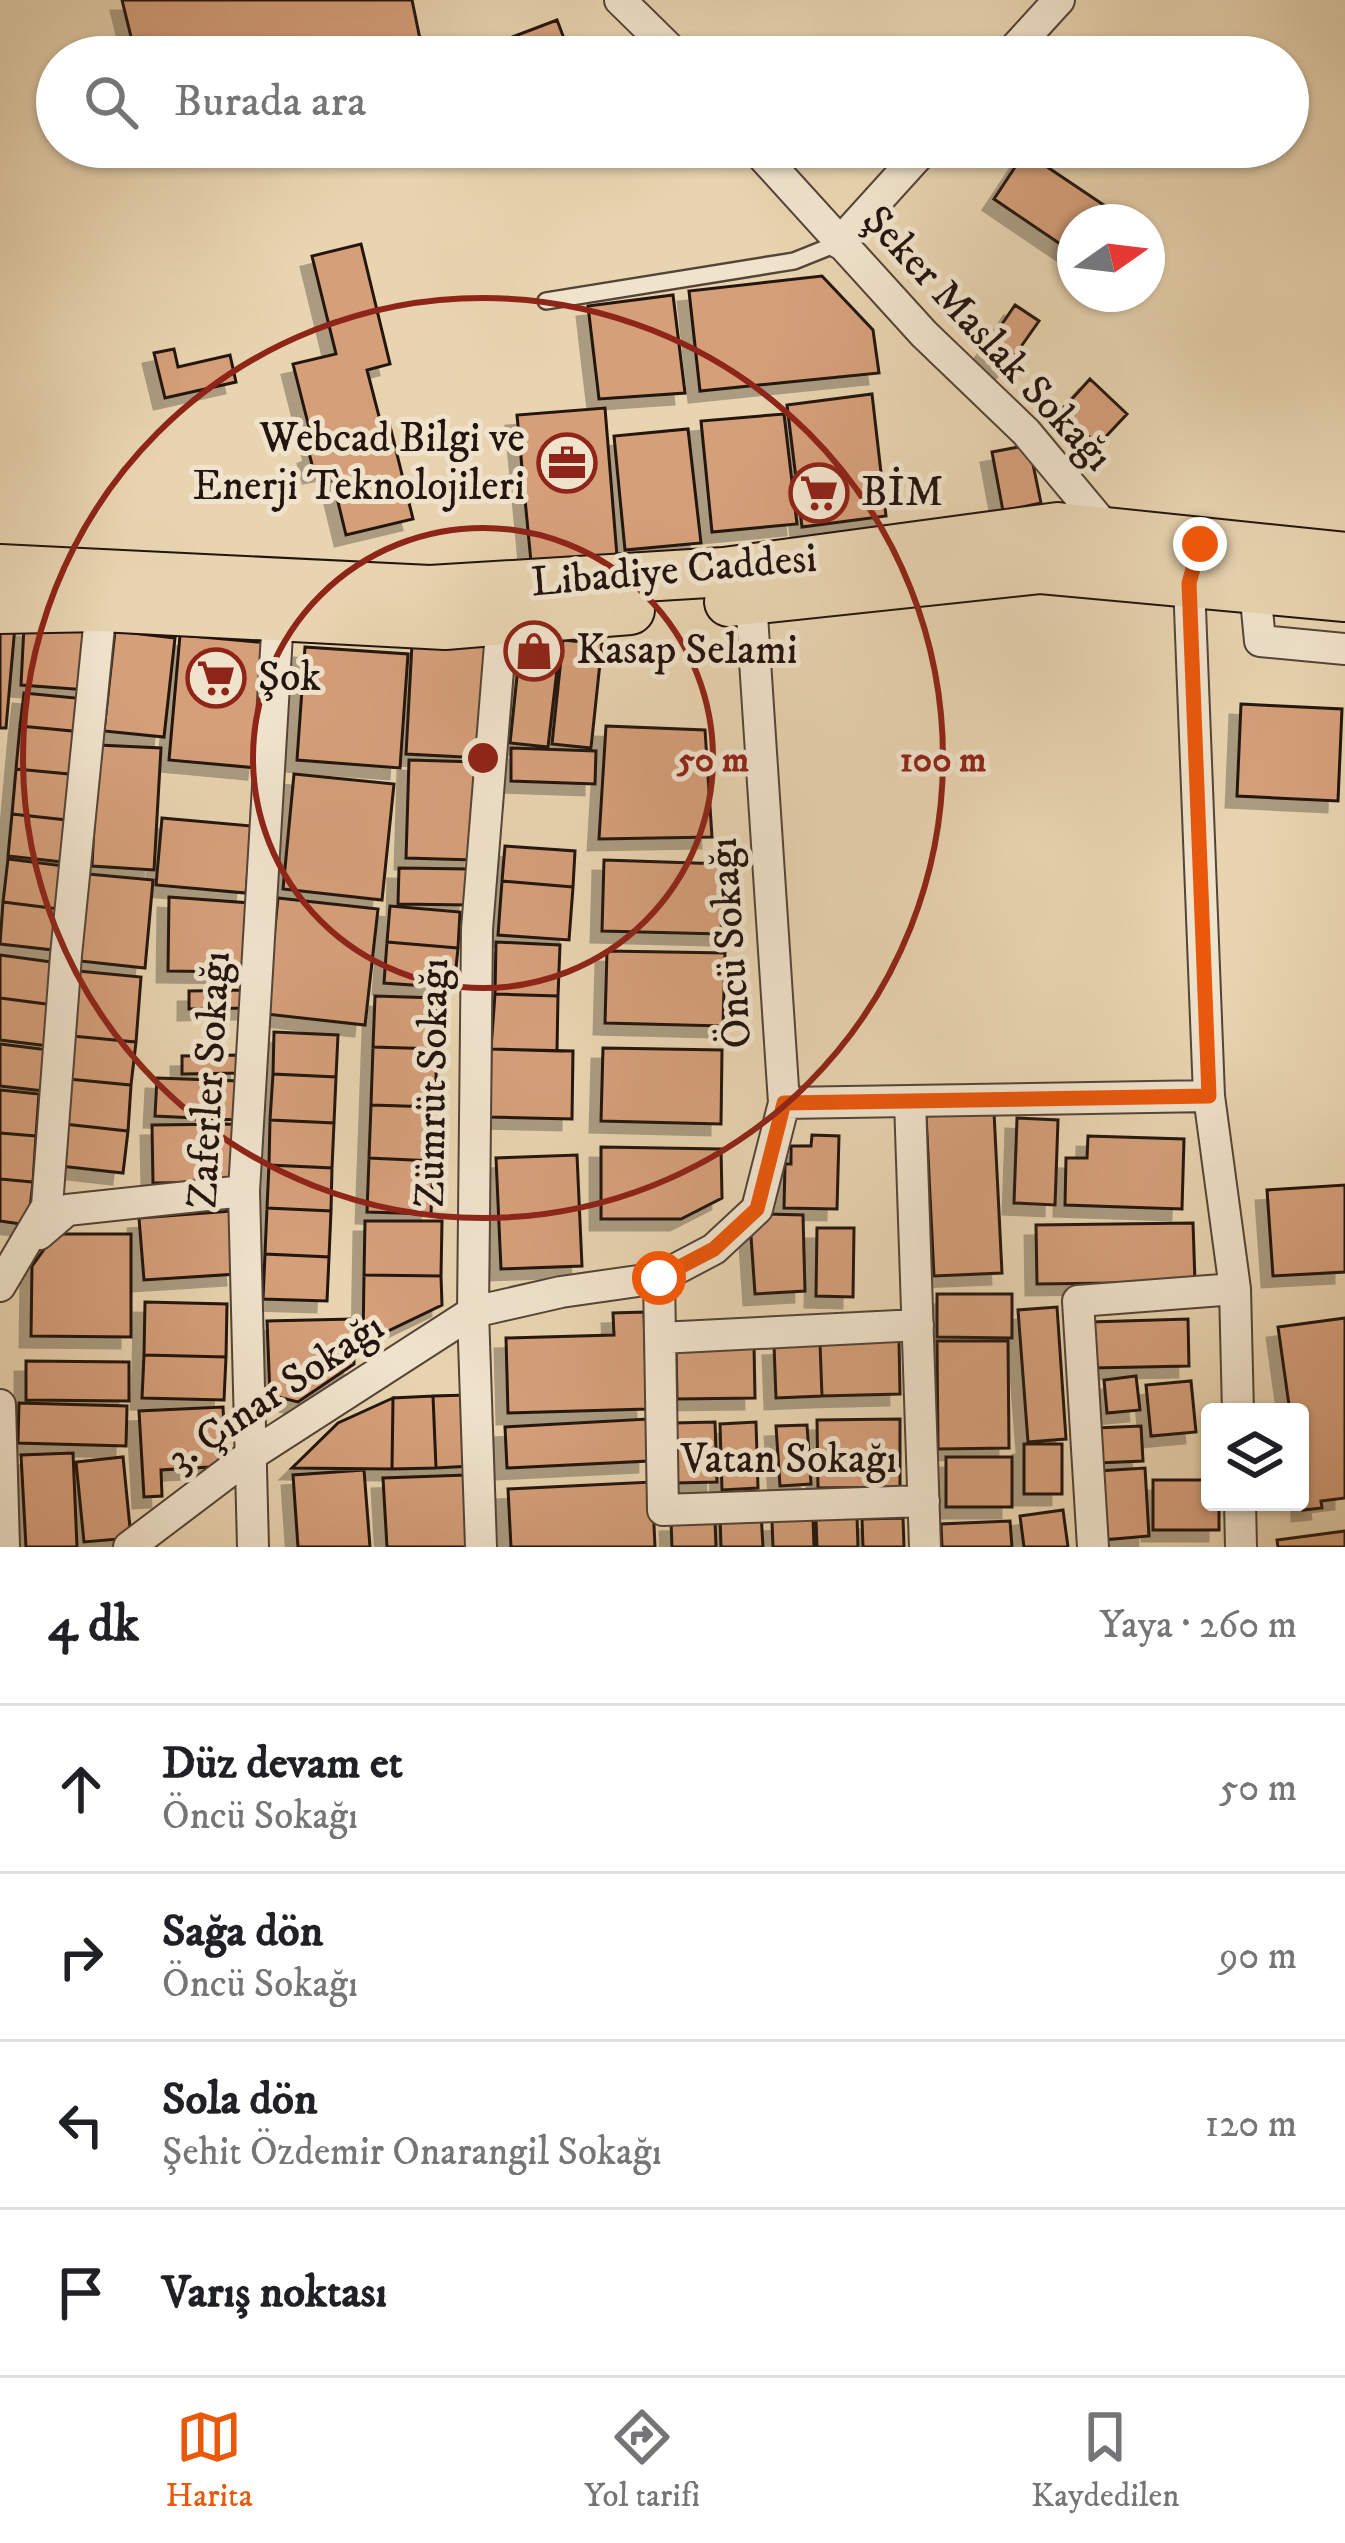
<!DOCTYPE html>
<html lang="tr">
<head>
<meta charset="utf-8">
<style>
  body { margin:0; font-family:"IM FELL DW Pica",serif; background:#f6f6f6; color:#202124 }
  .controls { position:absolute; right:36px; bottom:36px; display:grid; overflow:hidden; border-radius:12px; box-shadow:0 3px 9px #0004 }
  .controls button { width:108px; height:108px; display:grid; place-items:center; padding:0; border:0; border-bottom:3px solid #e0e0e0; background:#fff; color:#202124; font:60px sans-serif }
  .compass { position:absolute; left:1057px; top:204px; width:108px; height:108px; border-radius:50%; background:#fff; box-shadow:0 3px 9px #0004; rotate:76deg }
  .stop { position:absolute; width:36px; height:36px; margin:-27px; border:9px solid #ea580c; border-radius:50%; background:#fff }
  .stop.end { background:#ea580c; border-color:#fff; box-shadow:0 3px 12px #0008 }
  .list { margin:0; padding:0; list-style:none }
  h2 { display:flex; justify-content:space-between; align-items:center; height:156px; margin:0; padding:0 48px; font-size:51px }
  h2 small { font-size:39px; font-weight:400; color:#757577 }
  .list li { display:grid; grid-template-columns:78px 1fr auto; gap:36px; align-items:center; box-sizing:border-box; height:168px; padding:0 48px; border-top:3px solid #e0e0e0 }
  .list b { display:block; font-size:45px; white-space:nowrap }
  .list p { margin:0; font-size:39px; white-space:nowrap; color:#757577 }
  .list em { font-size:39px; font-style:normal; color:#757577 }
  .icon { flex:none; width:66px; height:66px; fill:none; stroke:currentColor; stroke-width:2; stroke-linecap:round; stroke-linejoin:round }
  .map { position:relative; flex:none; width:1345px; height:1547px; overflow:hidden }
  .search { position:absolute; background:#fff; box-shadow:0 3px 9px #0004; left:36px; right:36px; top:36px; height:132px; display:flex; align-items:center; gap:30px; box-sizing:border-box; padding:0 42px; border-radius:66px; color:#757577; font-size:45px }
  .sheet { height:828px; background:#fff }
  nav { display:flex; justify-content:space-around; align-items:center; box-sizing:border-box; height:168px; border-top:3px solid #e0e0e0; background:#fff; font-size:33px; color:#757577 }
  nav a { display:grid; justify-items:center; gap:6px }
  nav .on { color:#ea580c }
  .map>svg:first-child { display:block }
</style>
</head>
<body>
<div class="map">
<svg width="1345" height="1547" viewBox="0 0 1345 1547">
  <defs>
    <filter id="shadow"><feDropShadow dx="-11" dy="11" stdDeviation="0" flood-color="#0004"/></filter>
  </defs>
  <rect width="100%" height="100%" fill="#e8d4b0"/>
  <filter id="stains"><feTurbulence type="fractalNoise" baseFrequency=".00167" numOctaves="4"/><feColorMatrix values="0 0 0 0 .2 0 0 0 0 .09 0 0 0 0 .02 0 0 0 .5 -.17"/></filter>
  <radialGradient id="worn" r=".72"><stop offset=".6" stop-color="#630" stop-opacity="0"/><stop offset="1" stop-color="#630" stop-opacity=".3"/></radialGradient>
  <path fill="#d59f7a" stroke="#23140f" stroke-width="3" filter="url(#shadow)" d="M122,0H412L421,44L379,57H136Z
    M557,20L571,57H499L494,44Z
    M1025,152L1129,222H1075V254L994,199Z
    M361,244L390,364L367,370L382,428L390,426L413,519L346,535L330,469L314,472L309,453L315,451L293,364L336,354L312,256Z
    M822,276L873,330L879,373L700,391L689,291Z
    M673,295L685,393L599,399L588,306Z
    M1015,305L1039,321L1006,368L983,352Z
    M174,349L178,367L230,355L236,382L165,398L154,353Z
    M1090,379L1127,414L1098,445L1061,411Z
    M872,394L886,516L802,527L787,405Z
    M605,408L617,556L531,562L517,415Z
    M784,414L797,524L712,532L701,421Z
    M688,429L701,543L625,550L614,436Z
    M1029,445L1041,503L1003,511L992,452Z
    M0,625L15,626L6,728H0Z
    M24,626L90,629L87,690L21,685Z
    M115,631L175,638L164,737L104,731Z
    M180,635L269,643L258,768L169,760Z
    M521,639L560,644L548,747L510,743Z
    M563,640L602,644L591,748L552,744Z
    M488,641L482,758L406,754L412,644Z
    M305,647L408,654L400,768L297,760Z
    M24,693L86,699L83,732L20,726Z
    M1241,704L1342,709L1338,801L1237,796Z
    M20,726L83,732L80,775L16,769Z
    M606,726L705,730L712,837L599,839Z
    M98,745L161,748L154,870L92,866Z
    M511,748L596,751L595,784L511,781Z
    M409,760L477,762L474,860L406,858Z
    M16,769L80,775L76,821L12,814Z
    M294,774L394,784L382,900L283,889Z
    M12,814L76,821L72,863L8,856Z
    M162,818L252,826L246,893L156,885Z
    M505,846L575,851L573,887L502,881Z
    M8,859L72,867L67,910L3,902Z
    M604,860L723,864L721,934L602,931Z
    M399,868L469,869V905L398,904Z
    M88,874L153,880L145,968L80,961Z
    M502,881L573,887L569,940L498,935Z
    M169,897L250,903L245,972L168,971Z
    M278,898L378,909L365,1025L266,1014Z
    M3,902L67,910L62,951L0,944Z
    M390,906L460,912L458,948L387,942Z
    M387,942L458,948L454,988L384,983Z
    M496,942L560,945L558,996L495,994Z
    M607,951L725,953L723,1026L605,1023Z
    M0,955L59,963L54,1005L0,998Z
    M78,971L141,977L136,1042L72,1036Z
    M248,990V1008L189,1009V991Z
    M495,994L558,996L557,1051L491,1049Z
    M375,996L438,998L437,1049L373,1047Z
    M0,998L54,1005L49,1046L0,1040Z
    M274,1032L338,1035L336,1077L273,1074Z
    M72,1036L136,1042L131,1085L68,1079Z
    M0,1044L49,1050L44,1091L0,1086Z
    M373,1047L437,1049L435,1107L371,1105Z
    M603,1048L722,1050L721,1124L601,1121Z
    M491,1049L573,1051L572,1119L490,1117Z
    M240,1055L241,1073L182,1074V1056Z
    M273,1074L336,1077L334,1123L270,1120Z
    M157,1078L239,1081L237,1120L155,1116Z
    M68,1079L131,1085L128,1131L64,1124Z
    M0,1090L39,1094L36,1136L0,1133Z
    M371,1105L435,1107L433,1161L369,1158Z
    M994,1112L1002,1273L934,1276L926,1115Z
    M1017,1118L1058,1120L1055,1205L1014,1203Z
    M270,1120L334,1123L332,1168L269,1165Z
    M64,1124L128,1131L123,1173L60,1166Z
    M236,1124L237,1182L153,1183L152,1125Z
    M0,1133L36,1136L33,1182L0,1179Z
    M812,1135L839,1136L837,1209L784,1208L785,1164H791V1146H811Z
    M1088,1136L1184,1139L1182,1209L1065,1205L1066,1158H1087Z
    M601,1147L721,1149L722,1198L681,1219H601Z
    M577,1155L582,1266L501,1269L496,1158Z
    M369,1158L433,1161L431,1214L367,1212Z
    M269,1165L332,1168L331,1211L267,1208Z
    M0,1179L33,1182L28,1225L0,1221Z
    M1345,1185V1272L1273,1276L1267,1190Z
    M267,1208L331,1211L329,1257L265,1254Z
    M232,1211L237,1274L144,1280L139,1218Z
    M767,1214L803,1215L805,1291L755,1294L751,1236Z
    M365,1221H442L441,1276L364,1275Z
    M1193,1223L1195,1282L1037,1284L1036,1225Z
    M817,1228H854L853,1297L816,1296Z
    M55,1234H131V1337L31,1336L32,1266Z
    M265,1254L329,1257L327,1301L263,1299Z
    M364,1275L441,1276L442,1305L363,1343Z
    M937,1294H1012V1338L937,1337Z
    M145,1302L227,1304L226,1357L144,1355Z
    M1057,1307L1066,1439L1028,1442L1018,1310Z
    M644,1312L647,1409L508,1413L506,1338L614,1335L613,1313Z
    M1345,1318V1498L1321,1501L1322,1508L1303,1510L1300,1412H1290L1278,1327Z
    M353,1319L354,1364L298,1402L270,1395L267,1321Z
    M1188,1319L1189,1366L1092,1368L1091,1322Z
    M899,1341L900,1394L822,1396L820,1343Z
    M937,1341H1008L1009,1448L938,1449Z
    M820,1343L822,1396L776,1398L774,1345Z
    M754,1345L755,1398L677,1399L676,1347Z
    M144,1355L226,1357L224,1400L142,1398Z
    M26,1361L129,1362V1401L26,1400Z
    M1136,1376L1140,1410L1107,1413L1104,1380Z
    M1191,1381L1196,1432L1151,1436L1146,1385Z
    M468,1395L471,1466L436,1468L433,1396Z
    M433,1396L436,1468L392,1469L393,1398Z
    M393,1398L392,1469L292,1468L338,1423Z
    M19,1403L127,1406L126,1446L18,1443Z
    M223,1407L226,1466L161,1470L162,1496L144,1497L139,1411Z
    M648,1419L649,1461L507,1468L505,1427Z
    M900,1419V1487L818,1488L817,1420Z
    M715,1422L717,1482L676,1483L674,1423Z
    M756,1422L758,1488L722,1490L720,1424Z
    M807,1425L811,1484L780,1486L776,1426Z
    M1141,1426L1143,1461L1098,1463L1096,1428Z
    M1024,1444H1062V1494H1024Z
    M73,1453L77,1547H26L21,1455Z
    M123,1457L131,1538L84,1542L76,1462Z
    M946,1457H1012V1507H946Z
    M1145,1468L1149,1536L1102,1540L1098,1471Z
    M364,1470L370,1547H298L293,1475Z
    M466,1475L469,1547H387L383,1478Z
    M1153,1480H1210V1502H1219V1530H1153Z
    M652,1482L655,1547H511L508,1489Z
    M1063,1510L1068,1547H1024L1020,1516Z
    M761,1512L763,1547H721L720,1514Z
    M857,1516L858,1547H817L816,1518Z
    M903,1518L904,1547H863L862,1519Z
    M813,1519L814,1547H773L772,1521Z
    M715,1520L716,1547H672L671,1521Z
    M1010,1521L1012,1547H942L941,1524Z
    M1345,1531V1547H1278L1277,1540Z"/>
  <g fill="none" stroke-linecap="round" stroke-linejoin="round">
    <defs>
      <path id="service" d="M546,301L794,261L839,243"/>
      <path id="minor" d="M620,0L678,57
        M1007,57L1059,0
        M754,147L924,334L1026,432L1111,534
        M839,243L926,147
        M1193,569L1189,583L1209,1096L1235,1289L1238,1412
        M1255,589L1260,641L1345,649
        M910,1101L925,1547
        M784,1103L1209,1096
        M39,1234L67,1210L244,1191
        M659,1278L663,1510L924,1501
        M0,1286L47,1206L66,955L101,607
        M660,1338L918,1325
        M0,1405L4,1547
        M1240,1502L1241,1547
        M129,1547L248,1457L473,1312L561,1292L659,1278L714,1249L757,1209L784,1103L751,600L740,589
        M253,1547L244,1191L278,617
        M481,1547L473,1312L477,929L502,620
        M1093,1547L1078,1301L1235,1289"/>
      <path id="primary" d="M0,569L430,590L724,572L1058,527L1345,557
        M729,602L1041,569L1345,597
        M0,609L101,607L445,625L630,610"/>
    </defs>
    <use href="#service" stroke="#544437" stroke-width="20"/>
    <use href="#minor" stroke="#544437" stroke-width="34"/>
    <use href="#primary" stroke="#23140f" stroke-width="52"/>
    <use href="#service" stroke="#f0e3cc" stroke-width="15"/>
    <use href="#minor" stroke="#f0e3cc" stroke-width="30"/>
    <use href="#primary" stroke="#e8d4b0" stroke-width="48"/>
  </g>
  <g fill="none" stroke-linecap="round" stroke-linejoin="round">
    <path stroke="#ea580c" stroke-width="15" d="M659,1278L714,1249L757,1209L784,1103L1209,1096L1189,583L1200,544"/>
  </g>
  <g fill="none" stroke="#8f2418" stroke-width="6">
    <circle cx="483" cy="758" r="230"/>
    <circle cx="483" cy="758" r="460"/>
  </g>
  <defs>
    <symbol id="office-ring" viewBox="-11 -11 22 22"><circle r="9.5" fill="#f0e3cc" stroke="#8f2418" stroke-width="1.5"/><path d="M-6-3h4V-5.5h4V-3h4V5H-6ZM-1-4.5V-3h2v-1.5ZM-6 0V1H6V0Z" fill="#8f2418"/></symbol>
    <symbol id="supermarket-ring" viewBox="-11 -11 22 22"><circle r="9.5" fill="#f0e3cc" stroke="#8f2418" stroke-width="1.5"/><path d="M-6-5.5h2.5l.6 2H6L4.5 2H-2.5L-4.4-4H-6ZM-1.5 3.2a1.3 1.3 0 1 0 .1 0ZM3 3.2a1.3 1.3 0 1 0 .1 0Z" fill="#8f2418"/></symbol>
    <symbol id="shop-ring" viewBox="-11 -11 22 22"><circle r="9.5" fill="#f0e3cc" stroke="#8f2418" stroke-width="1.5"/><path d="M-5-2.5h2.3a2.7 3.5 0 0 1 5.4 0H5L5.5 6h-11ZM-1.5-2.5h3a1.5 2.3 0 0 0-3 0Z" fill="#8f2418"/></symbol>
  </defs>
  <g fill-rule="evenodd">
    <use href="#office-ring" x="534" y="430" width="66" height="66"/>
    <use href="#supermarket-ring" x="786" y="460" width="66" height="66"/>
    <use href="#shop-ring" x="501" y="618" width="66" height="66"/>
    <use href="#supermarket-ring" x="183" y="645" width="66" height="66"/>
  </g>
  <g text-anchor="middle" dominant-baseline="central" stroke-width="10" stroke-linejoin="round" paint-order="stroke">
    <g font-size="42" fill="#23140f" stroke="#f0e3cc">
      <text transform="translate(987 339) rotate(47)">Şeker Maslak Sokağı</text>
      <text transform="translate(674 571) rotate(-5)">Libadiye Caddesi</text>
      <text transform="translate(731 943) rotate(-94)">Öncü Sokağı</text>
      <text transform="translate(210 1080) rotate(-87)">Zaferler Sokağı</text>
      <text transform="translate(433 1083) rotate(-89)">Zümrüt Sokağı</text>
      <text transform="translate(276 1393) rotate(-34)">3. Çınar Sokağı</text>
      <text x="789" y="1460">Vatan Sokağı</text>
    </g>
    <g font-size="42" fill="#23140f" stroke="#f0e3cc" text-anchor="start">
      <text x="525" y="439" text-anchor="end">Webcad Bilgi ve<tspan x="525" dy="48">Enerji Teknolojileri</tspan></text>
      <text x="861" y="493">BİM</text>
      <text x="576" y="651">Kasap Selami</text>
      <text x="258" y="678">Şok</text>
    </g>
  </g>
  <circle cx="483" cy="758" r="18" fill="#8f2418" stroke="#f0e3cc" stroke-width="6"/>
  <g font-size="36" text-anchor="middle" font-weight="bold" fill="#8f2418" stroke="#f0e3cc" stroke-width="10" stroke-linejoin="round" paint-order="stroke">
    <text x="713" y="771">50 m</text>
    <text x="943" y="771">100 m</text>
  </g>
  <rect width="100%" height="100%" filter="url(#stains)"/>
  <rect width="100%" height="100%" fill="url(#worn)"/>
</svg>
<div class="controls">
<button><svg class="icon" aria-label="layers" viewBox="0 0 24 24"><path d="M12 4l9 5-9 5-9-5zM3 14l9 5 9-5"/></svg></button>
</div>
<svg class="compass" viewBox="-18 -18 36 36"><path d="M0-13l5 13h-10z" fill="#e53935"/><path d="M0 13l5-13h-10z" fill="#757577"/></svg>
<div class="stop" style="left:659px;top:1278px"></div>
<div class="stop end" style="left:1200px;top:544px"></div>
<div class="search"><svg class="icon" aria-label="search" viewBox="0 0 24 24"><circle cx="10" cy="10" r="6"/><path d="M15 15l6 6"/></svg>Burada ara</div>
</div>
<section class="sheet">
<h2>4 dk<small>Yaya · 260 m</small></h2>
<ul class="list">
<li><svg class="icon" aria-label="ahead" viewBox="0 0 24 24"><path d="M12 20V5M6 11l6-6 6 6"/></svg><div><b>Düz devam et</b><p>Öncü Sokağı</p></div><em>50 m</em></li>
<li><svg class="icon" aria-label="right" viewBox="0 0 24 24"><path d="M7 20v-9h11M14 6l5 5-5 5"/></svg><div><b>Sağa dön</b><p>Öncü Sokağı</p></div><em>90 m</em></li>
<li><svg class="icon" aria-label="left" viewBox="0 0 24 24"><path d="M17 20v-9H6M10 6l-5 5 5 5"/></svg><div><b>Sola dön</b><p>Şehit Özdemir Onarangil Sokağı</p></div><em>120 m</em></li>
<li><svg class="icon" aria-label="arrive" viewBox="0 0 24 24"><path d="M6 21V4h12l-3 4 3 4H6"/></svg><div><b>Varış noktası</b></div></li>
</ul>
</section>
<nav>
<a class="on"><svg class="icon" aria-label="map" viewBox="0 0 24 24"><path d="M3 6l6-2 6 2 6-2v14l-6 2-6-2-6 2zM9 4v14M15 6v14"/></svg>Harita</a>
<a><svg class="icon" aria-label="directions" viewBox="0 0 24 24"><path d="M12 3l9 9-9 9-9-9zM9 14v-3h6M13 9l2 2-2 2"/></svg>Yol tarifi</a>
<a><svg class="icon" aria-label="saved" viewBox="0 0 24 24"><path d="M7 4h10v16l-5-4-5 4z"/></svg>Kaydedilen</a>
</nav>
</body>
</html>
